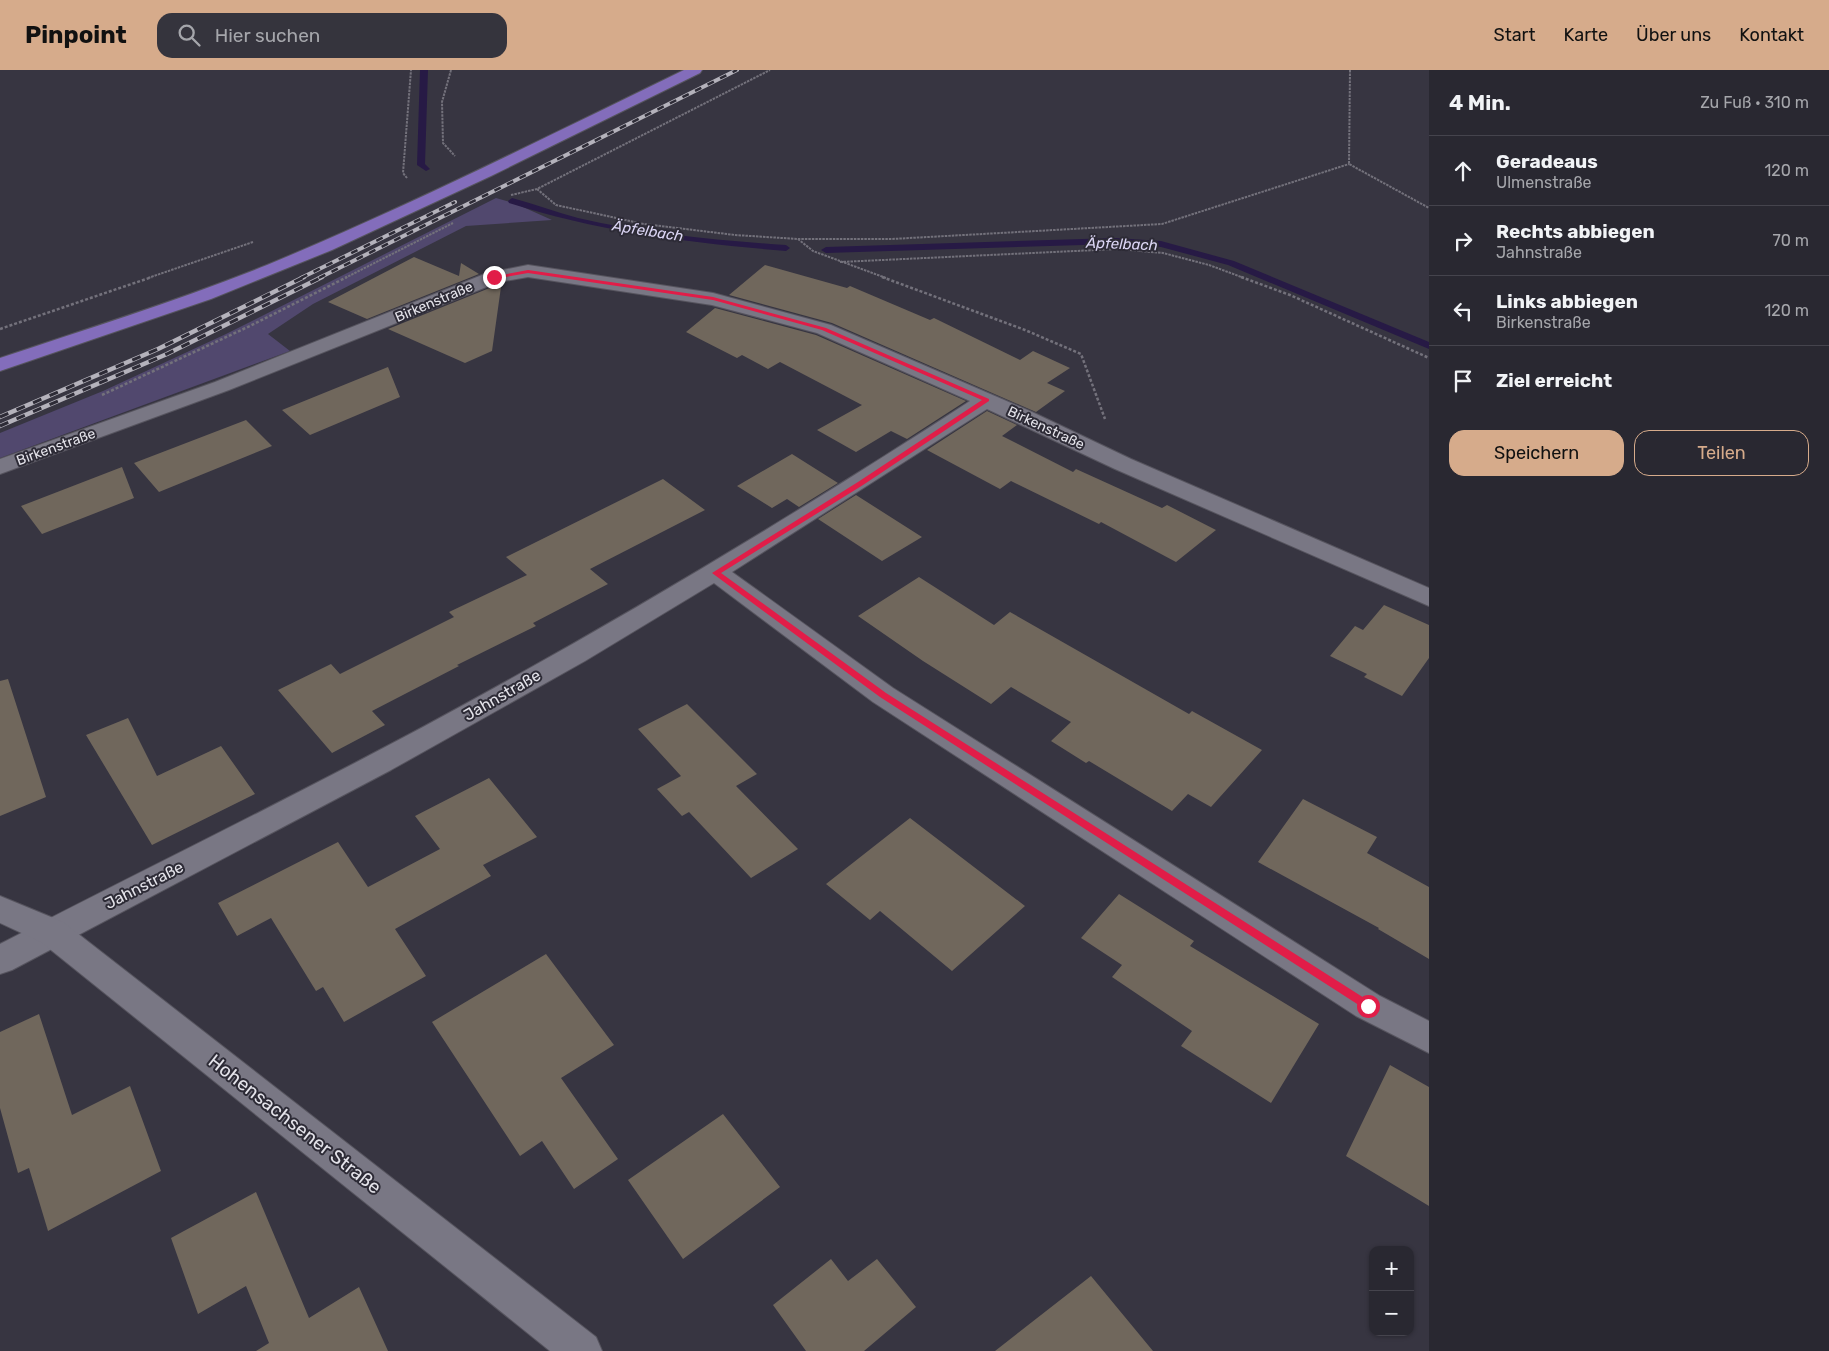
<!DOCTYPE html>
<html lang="de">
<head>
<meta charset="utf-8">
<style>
  body { margin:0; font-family:Rubik,sans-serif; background:#35343d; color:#f1f3f6 }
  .controls { position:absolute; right:15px; bottom:15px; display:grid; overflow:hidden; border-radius:10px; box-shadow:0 1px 4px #0004 }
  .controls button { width:45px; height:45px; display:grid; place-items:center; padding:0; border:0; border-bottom:1px solid #45444d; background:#292831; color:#f1f3f6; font:25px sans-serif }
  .stop { position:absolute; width:15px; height:15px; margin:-11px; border:4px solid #e11d48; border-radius:50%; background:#fff }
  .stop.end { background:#e11d48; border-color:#fff; box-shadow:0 1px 5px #0008 }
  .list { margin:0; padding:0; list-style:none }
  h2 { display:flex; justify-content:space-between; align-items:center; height:65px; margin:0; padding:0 20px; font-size:21px }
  h2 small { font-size:16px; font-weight:400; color:#a5a6ab }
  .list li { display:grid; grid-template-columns:32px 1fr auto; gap:15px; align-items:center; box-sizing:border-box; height:70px; padding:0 20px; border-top:1px solid #45444d }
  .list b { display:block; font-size:19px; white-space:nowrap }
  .list p { margin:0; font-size:16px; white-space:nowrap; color:#a5a6ab }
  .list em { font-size:16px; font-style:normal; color:#a5a6ab }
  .actions { display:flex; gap:10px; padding:15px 20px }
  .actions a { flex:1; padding:11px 0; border:1px solid #d6ab8b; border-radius:15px; text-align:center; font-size:18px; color:#d6ab8b }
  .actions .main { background:#d6ab8b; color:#111 }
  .icon { flex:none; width:28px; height:28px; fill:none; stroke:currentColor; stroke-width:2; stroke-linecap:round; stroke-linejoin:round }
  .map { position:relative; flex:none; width:1429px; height:1281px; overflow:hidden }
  header { display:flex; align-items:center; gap:30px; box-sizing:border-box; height:70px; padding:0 25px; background:#d6ab8b; color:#111 }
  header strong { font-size:24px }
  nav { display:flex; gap:28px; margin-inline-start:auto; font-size:18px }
  .search { width:350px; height:45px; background:#35343d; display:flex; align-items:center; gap:12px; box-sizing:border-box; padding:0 18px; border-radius:15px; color:#a5a6ab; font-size:19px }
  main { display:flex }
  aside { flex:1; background:#292831 }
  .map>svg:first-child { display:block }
</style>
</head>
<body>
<header>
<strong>Pinpoint</strong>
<div class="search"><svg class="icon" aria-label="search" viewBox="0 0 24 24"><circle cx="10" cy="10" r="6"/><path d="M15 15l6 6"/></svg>Hier suchen</div>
<nav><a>Start</a><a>Karte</a><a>Über uns</a><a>Kontakt</a></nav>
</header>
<main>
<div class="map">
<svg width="1429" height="1281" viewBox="0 0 1429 1281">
  <rect width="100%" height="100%" fill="#373541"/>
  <path fill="#51486e" d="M496,128L514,133L552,150L466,156L313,234L268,264L290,281L0,388V363L103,321L226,264Z"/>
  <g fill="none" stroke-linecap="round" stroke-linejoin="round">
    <path fill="#271a45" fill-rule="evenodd" d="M420,0H428L425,94L430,99L426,101L417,95Z
      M512,128C534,134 556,142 578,148C646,164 716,170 786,175L790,178L786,181C692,173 599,162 509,133L508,131Z
      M1116,168L1161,171L1234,191L1429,272V279L1228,195L1161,177L1116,174L826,183L821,180L826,177Z"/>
  </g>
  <path fill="#70675c" d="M414,187L459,206L461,193L479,204L367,249L328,232Z
    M765,195L847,218L850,216L930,250L934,248L1020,290L1033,281L1070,298L1047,313L1065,321L1036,342L832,253L729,225Z
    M497,215L501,217L492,281L465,293L388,259Z
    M715,238L816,265L966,331L907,369L891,361L856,382L817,360L862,335L780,292L768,299L742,285L737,288L686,262Z
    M388,297L400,327L310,365L282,340Z
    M987,341L1017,355L1002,366L1073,402L1076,399L1162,438L1167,435L1216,460L1176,492L1101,452L1099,454L1011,411L1000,419L927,380Z
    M246,350L272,376L159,422L134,393Z
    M792,384L838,413L799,437L787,429L772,438L737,416Z
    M122,397L134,428L42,464L21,436Z
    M663,409L705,440L590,499L608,514L533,553L536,556L457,595L459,596L372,641L385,655L332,683L278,620L331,594L340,604L454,547L449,542L527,505L506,487Z
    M856,425L922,467L882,491L818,449Z
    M919,507L994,555L1010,542L1189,644L1192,641L1262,680L1211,737L1188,724L1172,741L1089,691L1086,693L1051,671L1071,652L1011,617L991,634L923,591L858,546Z
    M1384,535L1429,555V588L1402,626L1364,607L1367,604L1330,586L1355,556L1363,560Z
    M8,609L46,727L0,746V611Z
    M687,634L757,704L736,716L798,779L751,808L689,742L682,746L657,719L681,706L638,659Z
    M128,648L157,706L221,676L255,724L152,775L86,665Z
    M489,708L537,767L483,795L491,806L395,859L426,906L344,952L323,917L316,921L271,848L237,866L218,833L338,772L368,817L440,779L415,746Z
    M1303,729L1377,767L1367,783L1429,817V889L1378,859L1379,858L1258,792Z
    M910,748L1025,836L952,901L880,841L870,850L826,814Z
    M1119,824L1194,871L1190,876L1319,954L1271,1033L1181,976L1192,961L1112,907L1122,895L1081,868Z
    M546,884L614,975L561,1008L618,1089L574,1119L542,1071L520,1086L432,952Z
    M39,944L72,1045L130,1016L161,1101L48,1161L29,1098L18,1103L0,1038V962Z
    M1390,995L1429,1017V1136L1346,1086Z
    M723,1044L780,1117L683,1189L628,1110Z
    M256,1122L309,1248L359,1217L388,1281H256L269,1273L246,1216L198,1244L171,1168Z
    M831,1189L848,1211L877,1189L916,1237L864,1281H806L773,1235Z
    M1091,1206L1153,1281H995Z"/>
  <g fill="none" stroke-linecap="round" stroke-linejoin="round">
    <defs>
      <path id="street" d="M528,195L713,223L831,255L1032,342L1131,389L1429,518V536L1115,399L987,339L732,502L893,618L1380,926L1429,951V983L1356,946L873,632L714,513L585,591L391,700L12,900L0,904V874C141,801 283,732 423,657C610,556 792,447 970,331L817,263L712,235L528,207L499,212L229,320L0,404V389L215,312L487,203Z"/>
      <path id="secondary" d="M0,826L63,852L596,1267L602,1281H550L41,872L0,853Z"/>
      <path id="primary" d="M684,0H702L700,3L491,106L332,180L211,229L0,301V288C89,258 180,230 267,195C409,136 546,67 684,0Z"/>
    </defs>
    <use href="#street" stroke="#56545e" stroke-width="2"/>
    <use href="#secondary" stroke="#56545e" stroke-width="2"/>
    <use href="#primary" stroke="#56545e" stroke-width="2"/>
    <path stroke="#73717b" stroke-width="2" stroke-dasharray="2.5 1" stroke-linecap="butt" d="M451,0L442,32L443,73L455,86
      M1350,0L1349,94L1429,138
      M407,108L403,103L411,0
      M537,119L556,135L644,154L735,165L798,169H892L1162,154L1349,94
      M511,125L537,119L770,0
      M798,169L813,181L886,208
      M840,192L1118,179L1163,183L1209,195L1244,208
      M148,208L253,172
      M345,208L453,153"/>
    <path stroke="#73717b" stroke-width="2.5" stroke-dasharray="3 2" stroke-linecap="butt" d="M882,207L1025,260L1081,284L1105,349
      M1241,207L1290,225L1429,288
      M0,259L152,207
      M102,325L250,256L347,207"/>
    <use href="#street" fill="#797784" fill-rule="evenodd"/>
    <use href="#secondary" fill="#797784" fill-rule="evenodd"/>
    <use href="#primary" fill="#836dbb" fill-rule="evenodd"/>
    <defs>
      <path id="rail-far1" d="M301,208L455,132
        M319,208L737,0"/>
      <path id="rail" d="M0,347L158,279L304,207
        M0,356L167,284L322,207"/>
    </defs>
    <use href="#rail-far1" stroke="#b4b2bb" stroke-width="4"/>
    <use href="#rail" stroke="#b4b2bb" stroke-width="4.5"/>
    <use href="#rail-far1" stroke="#2d2b36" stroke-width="2.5" stroke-dasharray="7" stroke-linecap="butt"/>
    <use href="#rail" stroke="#2d2b36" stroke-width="3" stroke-dasharray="9" stroke-linecap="butt"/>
  </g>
  <path fill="#e11d48" d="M528,200L713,227L826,258L989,329V331L863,415L721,503L886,623L1372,933V939H1365L880,627L712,503L858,412L982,330L822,260L713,230L528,203L494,209L491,207Z"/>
  <g text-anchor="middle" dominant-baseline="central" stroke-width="4" stroke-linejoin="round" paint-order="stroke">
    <g font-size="14" fill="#e4e3ea" stroke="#2d2b36">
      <text transform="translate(434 232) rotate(-23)">Birkenstraße</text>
      <text transform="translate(1046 358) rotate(25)">Birkenstraße</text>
      <text transform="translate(56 377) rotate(-20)">Birkenstraße</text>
    </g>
    <g font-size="15" font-style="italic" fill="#dbd5f4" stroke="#2d2b36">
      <text transform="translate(648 161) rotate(9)">Äpfelbach</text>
      <text transform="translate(1122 174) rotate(2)">Äpfelbach</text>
    </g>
    <g font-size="16" fill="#e4e3ea" stroke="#2d2b36">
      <text transform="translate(502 625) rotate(-30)">Jahnstraße</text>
      <text transform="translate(144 815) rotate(-27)">Jahnstraße</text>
    </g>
    <g font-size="19" fill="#e4e3ea" stroke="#2d2b36">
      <text transform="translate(295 1054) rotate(38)">Hohensachsener Straße</text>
    </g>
  </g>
</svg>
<div class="controls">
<button>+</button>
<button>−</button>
</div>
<div class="stop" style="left:1368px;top:936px"></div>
<div class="stop end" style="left:494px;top:207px"></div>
</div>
<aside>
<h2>4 Min.<small>Zu Fuß · 310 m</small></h2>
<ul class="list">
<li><svg class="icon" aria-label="ahead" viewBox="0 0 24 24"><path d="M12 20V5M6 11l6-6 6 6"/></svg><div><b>Geradeaus</b><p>Ulmenstraße</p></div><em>120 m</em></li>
<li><svg class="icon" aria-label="right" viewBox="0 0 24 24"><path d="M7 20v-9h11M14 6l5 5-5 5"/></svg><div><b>Rechts abbiegen</b><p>Jahnstraße</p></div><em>70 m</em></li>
<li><svg class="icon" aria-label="left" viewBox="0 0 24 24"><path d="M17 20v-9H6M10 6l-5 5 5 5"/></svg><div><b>Links abbiegen</b><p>Birkenstraße</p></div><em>120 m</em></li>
<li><svg class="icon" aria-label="arrive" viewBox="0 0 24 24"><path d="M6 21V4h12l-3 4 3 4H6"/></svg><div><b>Ziel erreicht</b></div></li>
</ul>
<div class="actions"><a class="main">Speichern</a><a>Teilen</a></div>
</aside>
</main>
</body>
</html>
